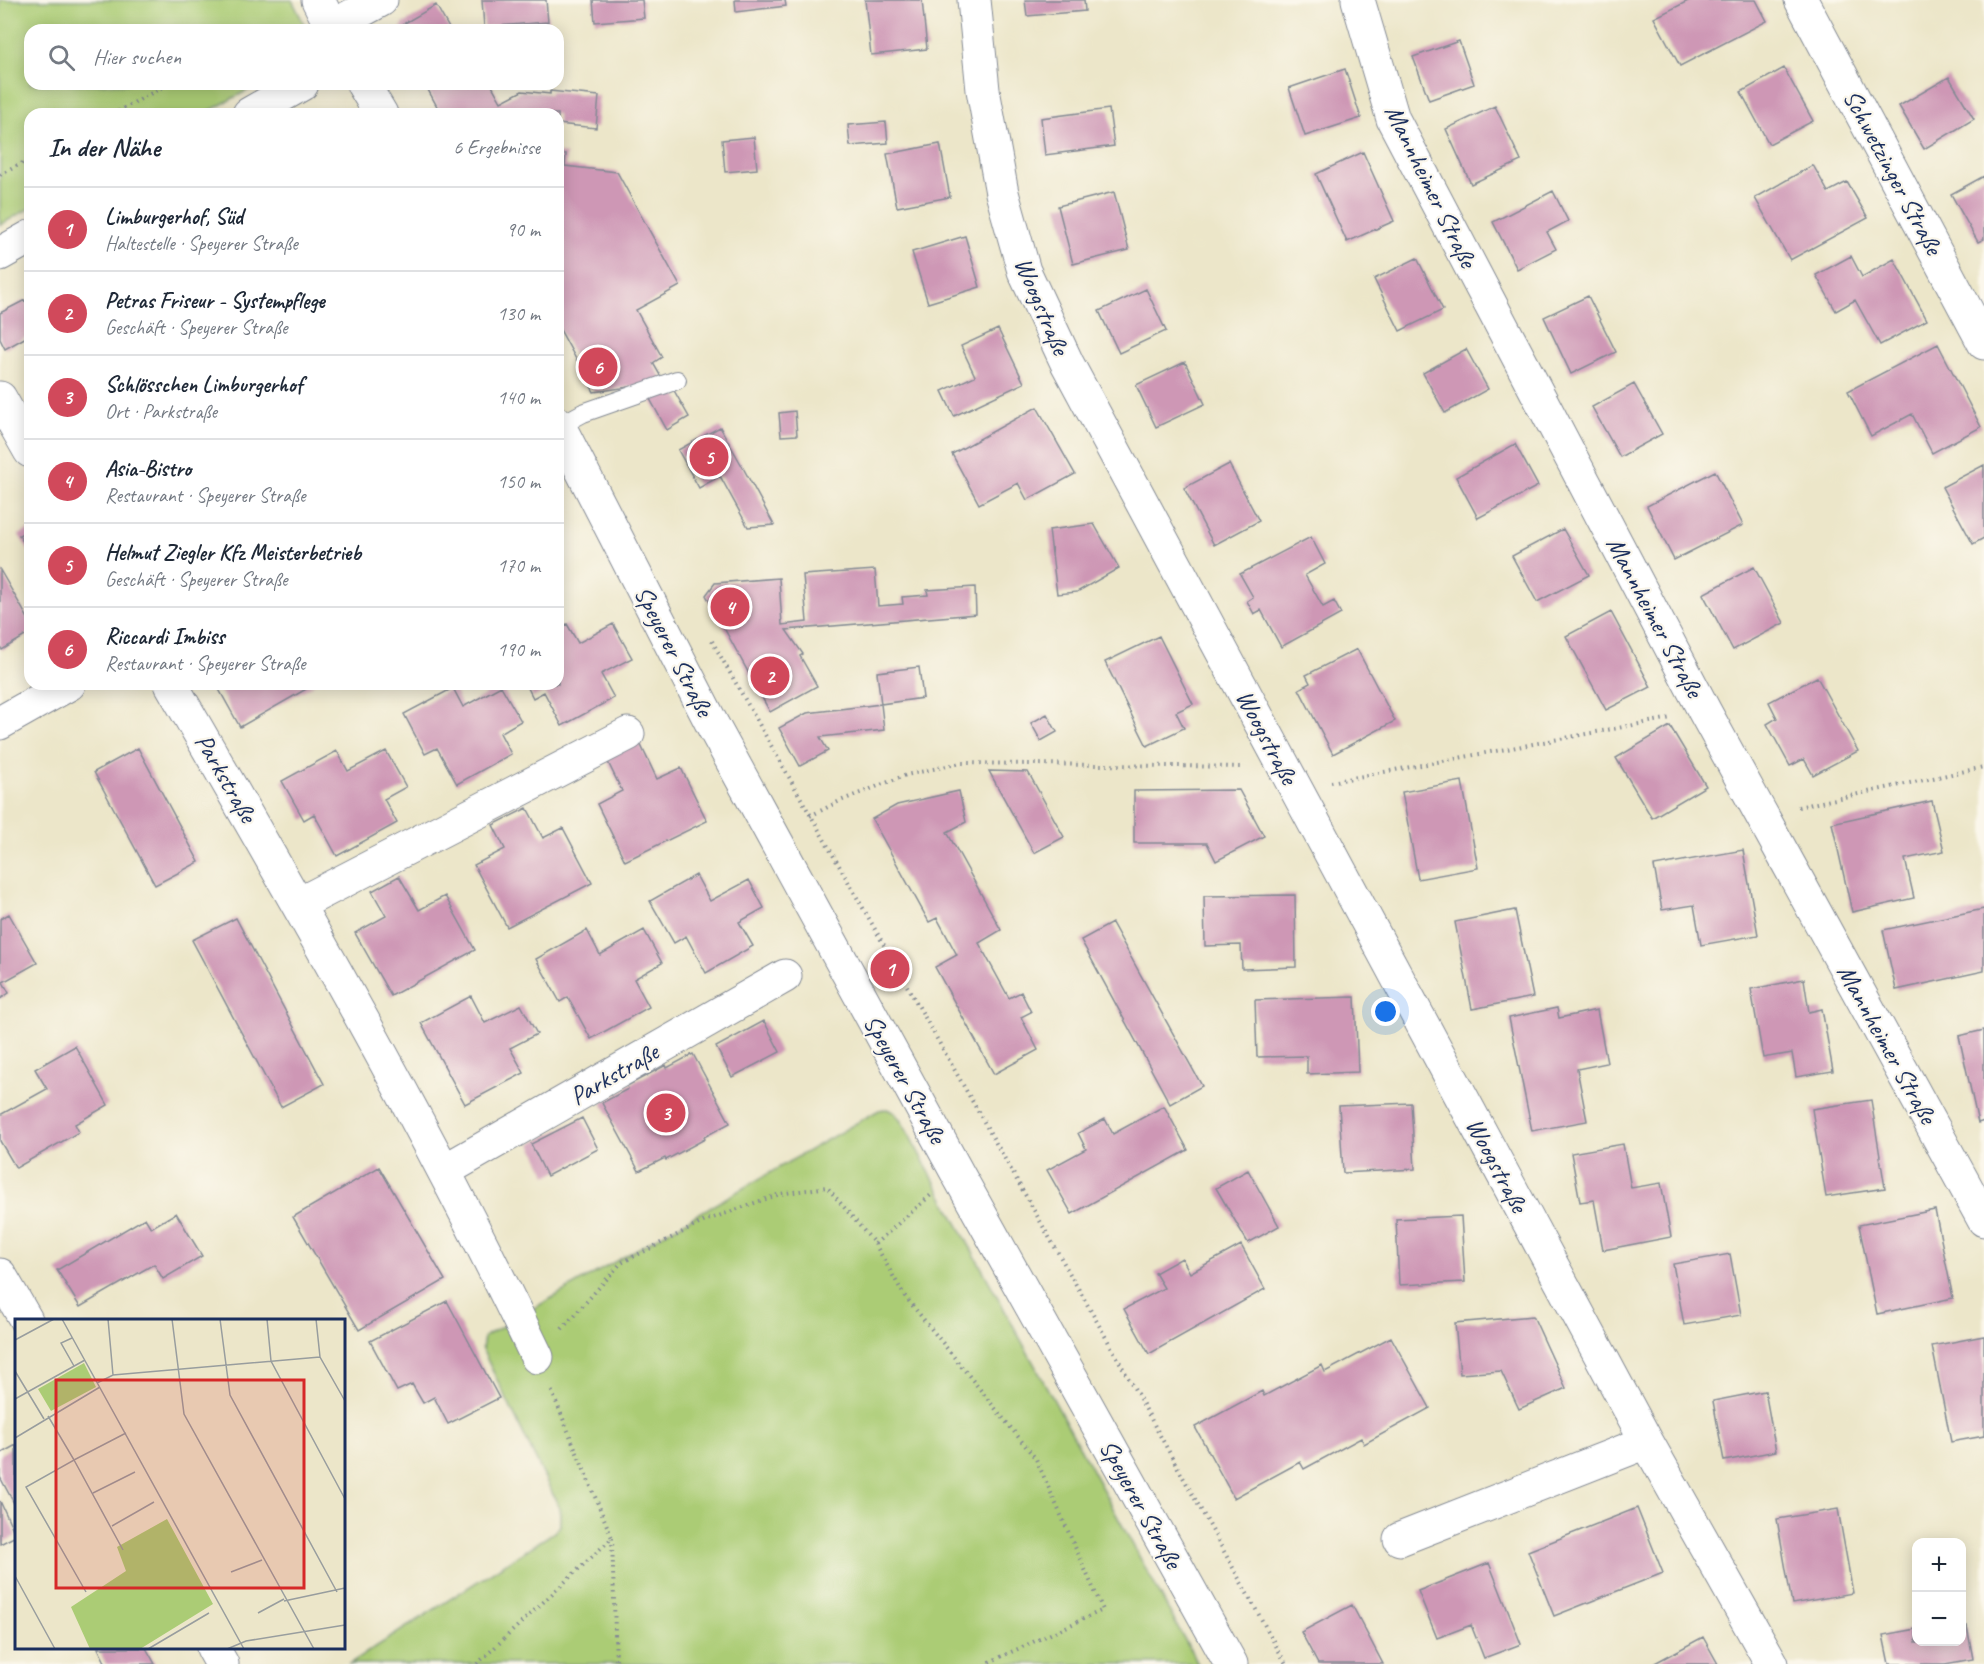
<!DOCTYPE html>
<html lang="de">
<head>
<meta charset="utf-8">
<style>
  body { margin:0; font-family:Caveat,sans-serif; background:#f6f6f7; color:#1f2937 }
  .controls { position:absolute; right:18px; bottom:18px; display:grid; overflow:hidden; border-radius:12px; box-shadow:0 3px 15px #0003 }
  .controls button { width:54px; height:54px; display:grid; place-items:center; padding:0; border:0; border-bottom:2px solid #e0e1e3; background:#fff; color:#1f2937; font:30px sans-serif }
  .you { position:absolute; left:1386px; top:1012px; width:21px; height:21px; margin:-15px; border:4px solid #fff; border-radius:50%; background:#1a73e8; box-shadow:0 0 0 9px #1a73e833 }
  .badge { display:grid; place-items:center; width:39px; height:39px; border-radius:50%; background:#d1495b; color:#fff; font-size:20px; font-weight:700 }
  .pin { position:absolute; translate:-50% -50%; border:3px solid #fff; box-shadow:0 2px 6px #0006 }
  .list { margin:0; padding:0; list-style:none }
  h2 { display:flex; justify-content:space-between; align-items:center; height:78px; margin:0; padding:0 24px; font-size:26px }
  h2 small { font-size:20px; font-weight:400; color:#747a83 }
  .list li { display:grid; grid-template-columns:39px 1fr auto; gap:18px; align-items:center; box-sizing:border-box; height:84px; padding:0 24px; border-top:2px solid #e0e1e3 }
  .list b { display:block; font-size:22px; white-space:nowrap }
  .list p { margin:0; font-size:20px; white-space:nowrap; color:#747a83 }
  .list em { font-size:20px; font-style:normal; color:#747a83 }
  .icon { flex:none; width:33px; height:33px; fill:none; stroke:currentColor; stroke-width:2; stroke-linecap:round; stroke-linejoin:round }
  .map { position:relative; flex:none; width:1984px; height:1664px; overflow:hidden }
  .search { position:absolute; background:#fff; box-shadow:0 3px 15px #0003; left:24px; top:24px; width:540px; height:66px; display:flex; align-items:center; gap:15px; box-sizing:border-box; padding:0 21px; border-radius:18px; color:#747a83; font-size:22px }
  .panel { position:absolute; background:#fff; box-shadow:0 3px 15px #0003; left:24px; top:108px; width:540px; height:582px; border-radius:18px }
  .map>svg:first-child { display:block }
</style>
</head>
<body>
<div class="map">
<svg width="1984" height="1664" viewBox="0 0 1984 1664">
  <rect width="100%" height="100%" fill="#fbf7ec"/>
  <filter id="ink" filterUnits="userSpaceOnUse"><feTurbulence type="fractalNoise" baseFrequency=".0167" numOctaves="2"/><feDisplacementMap in="SourceGraphic" scale="12" xChannelSelector="R" yChannelSelector="G"/><feConvolveMatrix kernelMatrix="1 2 1 2 8 2 1 2 1" color-interpolation-filters="sRGB"/></filter>
  <filter id="wash" filterUnits="userSpaceOnUse"><feTurbulence type="fractalNoise" baseFrequency=".008" numOctaves="4" result="noise"/><feDisplacementMap in="SourceGraphic" scale="24" xChannelSelector="R" yChannelSelector="G"/><feGaussianBlur stdDeviation="1.35" result="paint"/><feColorMatrix in="noise" values="0 0 0 0 0 0 0 0 0 0 0 0 0 0 0 0 0 1.4 0 .05"/><feComposite in="paint" operator="in"/></filter>
  <g filter="url(#wash)">
    <rect width="100%" height="100%" fill="#ece6c9"/>
    <path fill="#abcc75" stroke="#637e6a" stroke-width="1.5" d="M0,0H292L307,30H30V84H259L204,114H30V208L0,225Z
      M887,1109L895,1113L903,1124L1198,1664H349L553,1533L560,1526V1509L482,1349L484,1337L879,1110Z"/>
    <g id="blocks">
      <path fill="#ce97b5" d="M482,0H546L548,22L484,27Z
        M593,0H642L644,18L595,22Z
        M735,0H785L786,6L736,12Z
        M865,0H922L927,49L871,55Z
        M1025,0H1084L1085,11L1027,16Z
        M1690,0H1756L1767,21L1680,66L1654,18Z
        M436,5L450,30H400L403,24Z
        M1459,41L1474,84L1429,100L1413,57Z
        M1784,68L1813,121L1769,144L1741,92Z
        M1345,69L1361,118L1305,136L1289,88Z
        M1949,77L1974,119L1924,149L1899,106Z
        M425,84H491L501,102L522,91L550,94V91L599,96L596,128L558,124V114H441Z
        M1495,106L1521,161L1471,184L1446,129Z
        M1109,109L1114,146L1045,155L1041,118Z
        M886,122L888,143L850,146L848,125Z
        M754,137L757,169L725,172L722,140Z
        M940,144L950,197L897,207L887,154Z
        M1363,152L1394,221L1347,242L1316,174Z
        M558,153L566,154L565,166L617,172L680,286L636,310L662,357L653,363L664,382L594,392L558,326Z
        M1813,165L1828,192L1847,182L1868,218L1790,260L1755,198Z
        M1984,176V239L1978,242L1951,194Z
        M1553,191L1568,221L1547,232L1556,249L1517,269L1493,222Z
        M1114,192L1129,250L1073,264L1058,206Z
        M965,236L980,287L928,303L912,252Z
        M1851,256L1862,277L1894,259L1927,320L1880,345L1855,300L1836,311L1816,275Z
        M1417,258L1443,310L1400,331L1374,279Z
        M1146,289L1166,331L1119,353L1099,311Z
        M1588,296L1616,352L1571,374L1544,317Z
        M25,300L30,309V335L5,349L0,339V313Z
        M998,329L1024,383L954,416L942,391L975,376L961,346Z
        M1938,344L1981,427L1932,453L1912,414L1871,436L1848,391Z
        M1466,349L1488,389L1445,413L1423,373Z
        M1185,362L1205,404L1156,427L1136,385Z
        M1634,384L1662,434L1620,457L1592,407Z
        M672,387L689,417L667,430L650,399Z
        M1037,407L1075,474L1027,500L1018,483L979,504L952,454Z
        M795,411L797,435L781,436L779,413Z
        M720,427L741,464L774,525L748,527L720,476L699,488L678,450Z
        M1515,444L1538,486L1478,518L1456,477Z
        M1229,464L1259,521L1214,545L1184,488Z
        M1984,465V538L1973,544L1942,487Z
        M1715,471L1743,525L1674,560L1647,506Z
        M1094,524L1119,568L1077,592L1057,594L1049,530Z
        M30,529V553L19,535Z
        M1563,529L1589,575L1537,602L1512,556Z
        M1311,537L1325,564L1305,575L1323,607L1334,601L1341,614L1281,647L1261,610L1254,614L1247,601L1253,597L1240,574Z
        M1754,567L1784,623L1733,650L1703,594Z
        M0,570L30,622V633L2,650L0,646Z
        M875,570L878,606L903,604L902,597L928,595L927,590L975,587L976,614L786,630L803,654L800,656L817,686L770,712L706,595L715,583L779,578L782,625L807,622L803,575Z
        M1611,612L1651,687L1606,710L1566,636Z
        M567,624L578,643L613,624L632,658L601,674L614,698L562,726L544,692L533,698L526,684H558V629Z
        M1159,636L1193,704L1176,712L1184,728L1147,746L1105,662Z
        M1357,649L1395,721L1333,754L1299,689L1310,683L1306,675Z
        M919,667L923,698L881,704L884,730L820,737L828,751L800,766L779,728L807,713L881,704L877,672Z
        M1817,677L1858,751L1813,775L1804,759L1790,766L1767,724L1777,718L1769,702Z
        M216,684H315L240,727Z
        M501,686L521,721L500,733L511,754L457,784L437,748L425,754L404,714L453,688L463,707Z
        M1047,714L1057,732L1041,741L1031,723Z
        M1670,726L1706,786L1652,818L1616,758Z
        M638,739L657,779L681,768L707,821L625,861L597,804L622,791L605,756Z
        M138,748L199,862L155,885L94,772Z
        M337,751L348,771L386,751L406,787L384,799L397,823L337,856L314,814L304,820L282,781Z
        M989,771L1028,772L1064,837L1034,853Z
        M1462,781L1478,868L1418,879L1402,792Z
        M1239,790L1264,836L1216,861L1207,843H1134V791Z
        M959,791L966,822L947,832L1001,930L979,943L1009,998L1021,992L1031,1012L1021,1017L1038,1050L994,1074L935,967L957,955L937,918L929,922L872,819L897,805Z
        M1932,801L1944,851L1905,859L1914,898L1852,912L1832,823Z
        M527,808L543,838L563,828L592,883L507,927L474,865L505,849L493,825Z
        M1743,850L1758,935L1701,945L1694,905L1662,910L1654,866Z
        M696,875L710,901L749,880L764,908L739,922L753,946L706,973L686,936L674,943L650,901Z
        M399,876L419,910L445,896L475,950L391,996L355,933L386,916L372,891Z
        M1295,895L1296,967L1242,969L1241,945L1205,946L1204,896Z
        M1984,909V971L1896,990L1883,930Z
        M1515,910L1533,997L1472,1009L1455,922Z
        M9,914L37,963L3,982L9,993L0,999V919Z
        M236,918L324,1084L281,1107L192,940Z
        M1112,923L1202,1086L1170,1104L1081,940Z
        M587,930L600,955L644,930L662,963L634,979L649,1007L591,1039L568,997L560,1002L536,959Z
        M1804,979L1809,1012L1822,1009L1833,1071L1796,1077L1792,1053L1763,1058L1751,989Z
        M471,996L485,1023L521,1005L537,1034L510,1048L524,1073L465,1104L421,1023Z
        M1355,997L1358,1072L1307,1074V1056L1257,1057L1255,1000Z
        M1557,1008L1559,1018L1597,1010L1607,1063L1577,1069L1587,1121L1532,1131L1509,1018Z
        M764,1021L780,1052L732,1077L716,1047Z
        M1984,1030V1121L1978,1123L1959,1036Z
        M75,1046L108,1105L75,1124L79,1132L16,1168L0,1141V1115L47,1089L35,1069Z
        M693,1054L730,1123L704,1137L705,1139L666,1160L665,1158L639,1171L602,1103L628,1089L627,1086L666,1065L667,1068Z
        M1871,1100L1885,1188L1826,1197L1812,1109Z
        M1411,1103L1415,1169L1343,1173L1339,1106Z
        M1164,1106L1188,1150L1072,1214L1047,1170L1086,1149L1078,1133L1105,1119L1113,1134Z
        M582,1118L598,1149L547,1176L531,1144Z
        M1623,1144L1631,1188L1661,1183L1671,1237L1603,1250L1594,1200L1580,1202L1571,1153Z
        M379,1167L445,1280L359,1330L293,1217Z
        M1248,1170L1279,1226L1248,1243L1216,1188Z
        M1935,1210L1953,1298L1877,1314L1859,1225Z
        M176,1213L202,1256L163,1279L154,1264L80,1307L57,1270L145,1218L151,1228Z
        M1461,1216L1465,1282L1399,1285L1396,1219Z
        M1241,1245L1265,1289L1149,1354L1124,1309L1164,1288L1155,1273L1182,1258L1190,1273Z
        M1730,1254L1741,1315L1684,1325L1673,1264Z
        M447,1301L499,1398L448,1424L434,1397L423,1403L412,1384L397,1391L370,1341Z
        M1533,1316L1566,1388L1519,1409L1501,1371L1460,1374L1455,1323Z
        M1984,1336V1436L1951,1442L1932,1346Z
        M1391,1337L1430,1408L1364,1444L1361,1438L1304,1469L1300,1462L1234,1498L1195,1427L1262,1391L1264,1396L1322,1365L1325,1372Z
        M1765,1391L1776,1451L1724,1461L1713,1401Z
        M16,1445V1507L0,1477V1454Z
        M0,1501L16,1536L0,1544Z
        M1637,1508L1663,1573L1554,1616L1528,1551Z
        M1838,1509L1853,1593L1792,1604L1777,1519Z
        M1489,1563L1521,1644L1484,1658L1471,1625L1437,1638L1418,1591Z
        M1352,1605L1383,1664H1318L1301,1632Z
        M1967,1626L1973,1659L1945,1664H1889L1883,1635L1916,1629V1642H1962V1627Z
        M1703,1637L1718,1664H1653Z
        M98,1648H146L155,1664H106Z"/>
    </g>
  </g>
  <g filter="url(#ink)">
    <use href="#blocks" fill-opacity="0" stroke="#848a94" stroke-width="1.5"/>
    <g fill="none" stroke-linecap="round" stroke-linejoin="round">
      <defs>
        <path id="lane" d="M559,426L583,413L677,380"/>
        <path id="street" d="M974,0L983,90L1002,193L1024,271L1067,363L1647,1442L1772,1664
          M1358,0L1393,119L1705,712L1984,1220
          M1801,0L1984,343
          M331,27L381,0
          M249,114L302,84
          M0,254L30,237
          M0,398L30,451
          M171,684C299,905 427,1126 537,1357
          M0,723L69,684
          M299,904L628,734
          M444,1171L785,976
          M0,1275L26,1320
          M1400,1539L1647,1442
          M213,1648L222,1664"/>
        <path id="secondary" d="M318,0L333,30
          M363,84L381,114
          M558,424L713,726L960,1178L1231,1664"/>
      </defs>
      <use href="#lane" stroke="#848a94" stroke-width="20"/>
      <use href="#street" stroke="#848a94" stroke-width="35"/>
      <use href="#secondary" stroke="#848a94" stroke-width="35"/>
      <path stroke="#848a94" stroke-width="4" stroke-dasharray="1.5 4.5" stroke-linecap="butt" d="M269,30L294,27
        M113,114L168,84
        M0,175L30,159
        M712,641L1113,1350L1286,1664
        M1331,782L1671,718
        M1798,807L1984,767
        M810,816L840,801L906,775L961,763L1244,767
        M875,1244L931,1195
        M562,1329L621,1263L707,1220L780,1194L827,1187L875,1244L904,1295L1036,1459L1103,1610L985,1664
        M612,1538L616,1664
        M477,1664L612,1538L550,1387"/>
      <use href="#lane" stroke="#fff" stroke-width="18"/>
      <use href="#street" stroke="#fff" stroke-width="33"/>
      <use href="#secondary" stroke="#fff" stroke-width="33"/>
    </g>
  </g>
  <g text-anchor="middle" dominant-baseline="central" stroke-width="4.5" stroke-linejoin="round" paint-order="stroke">
    <g font-size="26" fill="#1b2f5e" stroke="#fbf7ec">
      <text transform="translate(1893 172) rotate(62)">Schwetzinger Straße</text>
      <text transform="translate(1431 186) rotate(64)">Mannheimer Straße</text>
      <text transform="translate(1042 306) rotate(67)">Woogstraße</text>
      <text transform="translate(1655 617) rotate(62)">Mannheimer Straße</text>
      <text transform="translate(674 651) rotate(63)">Speyerer Straße</text>
      <text transform="translate(1267 737) rotate(62)">Woogstraße</text>
      <text transform="translate(226 778) rotate(60)">Parkstraße</text>
      <text transform="translate(1887 1044) rotate(61)">Mannheimer Straße</text>
      <text transform="translate(614 1074) rotate(-30)">Parkstraße</text>
      <text transform="translate(905 1079) rotate(61)">Speyerer Straße</text>
      <text transform="translate(1497 1165) rotate(62)">Woogstraße</text>
      <text transform="translate(1141 1504) rotate(61)">Speyerer Straße</text>
    </g>
  </g>
  <g transform="translate(15 1319)">
    <rect width="330" height="330" fill="#ece6c9"/>
    <path d="M69,44L81,68L36,92L23,70ZM152,200L198,285L125,330H75L56,288L111,252L102,228Z" fill="#abcc75"/>
    <path fill="none" stroke="#989d9e" stroke-width="1.5" d="M47,0L229,330M93,0L98,56M157,0L169,95L299,330M205,0L215,76L322,273M252,0L256,42L330,180M301,0L305,38L330,82M57,19L46,24L59,47M0,21L39,0M0,52L29,100M82,64L98,56L305,38M0,80L70,41M33,97L59,141L111,114M0,119L85,68M78,174L120,153M97,207L139,183M216,253L247,241M0,257L40,330M71,273L11,168L59,141L108,231M269,282L330,269M243,294L269,280M133,330L194,294M212,330L231,322L330,306"/>
    <path fill="#d62828" fill-opacity="0.15" stroke="#d62828" stroke-width="3" d="M41,61H289V269H41Z"/>
    <rect width="330" height="330" fill="none" stroke="#1b2f5e" stroke-width="3"/>
  </g>
</svg>
<div class="controls">
<button>+</button>
<button>−</button>
</div>
<div class="you"></div>
<div class="pin badge" style="left:890px;top:969px">1</div>
<div class="pin badge" style="left:770px;top:676px">2</div>
<div class="pin badge" style="left:666px;top:1113px">3</div>
<div class="pin badge" style="left:730px;top:607px">4</div>
<div class="pin badge" style="left:709px;top:457px">5</div>
<div class="pin badge" style="left:598px;top:367px">6</div>
<div class="search"><svg class="icon" aria-label="search" viewBox="0 0 24 24"><circle cx="10" cy="10" r="6"/><path d="M15 15l6 6"/></svg>Hier suchen</div>
<section class="panel">
<h2>In der Nähe<small>6 Ergebnisse</small></h2>
<ul class="list">
<li><span class="badge">1</span><div><b>Limburgerhof, Süd</b><p>Haltestelle · Speyerer Straße</p></div><em>90 m</em></li>
<li><span class="badge">2</span><div><b>Petras Friseur - Systempflege</b><p>Geschäft · Speyerer Straße</p></div><em>130 m</em></li>
<li><span class="badge">3</span><div><b>Schlösschen Limburgerhof</b><p>Ort · Parkstraße</p></div><em>140 m</em></li>
<li><span class="badge">4</span><div><b>Asia-Bistro</b><p>Restaurant · Speyerer Straße</p></div><em>150 m</em></li>
<li><span class="badge">5</span><div><b>Helmut Ziegler Kfz Meisterbetrieb</b><p>Geschäft · Speyerer Straße</p></div><em>170 m</em></li>
<li><span class="badge">6</span><div><b>Riccardi Imbiss</b><p>Restaurant · Speyerer Straße</p></div><em>190 m</em></li>
</ul>
</section>
</div>
</body>
</html>
